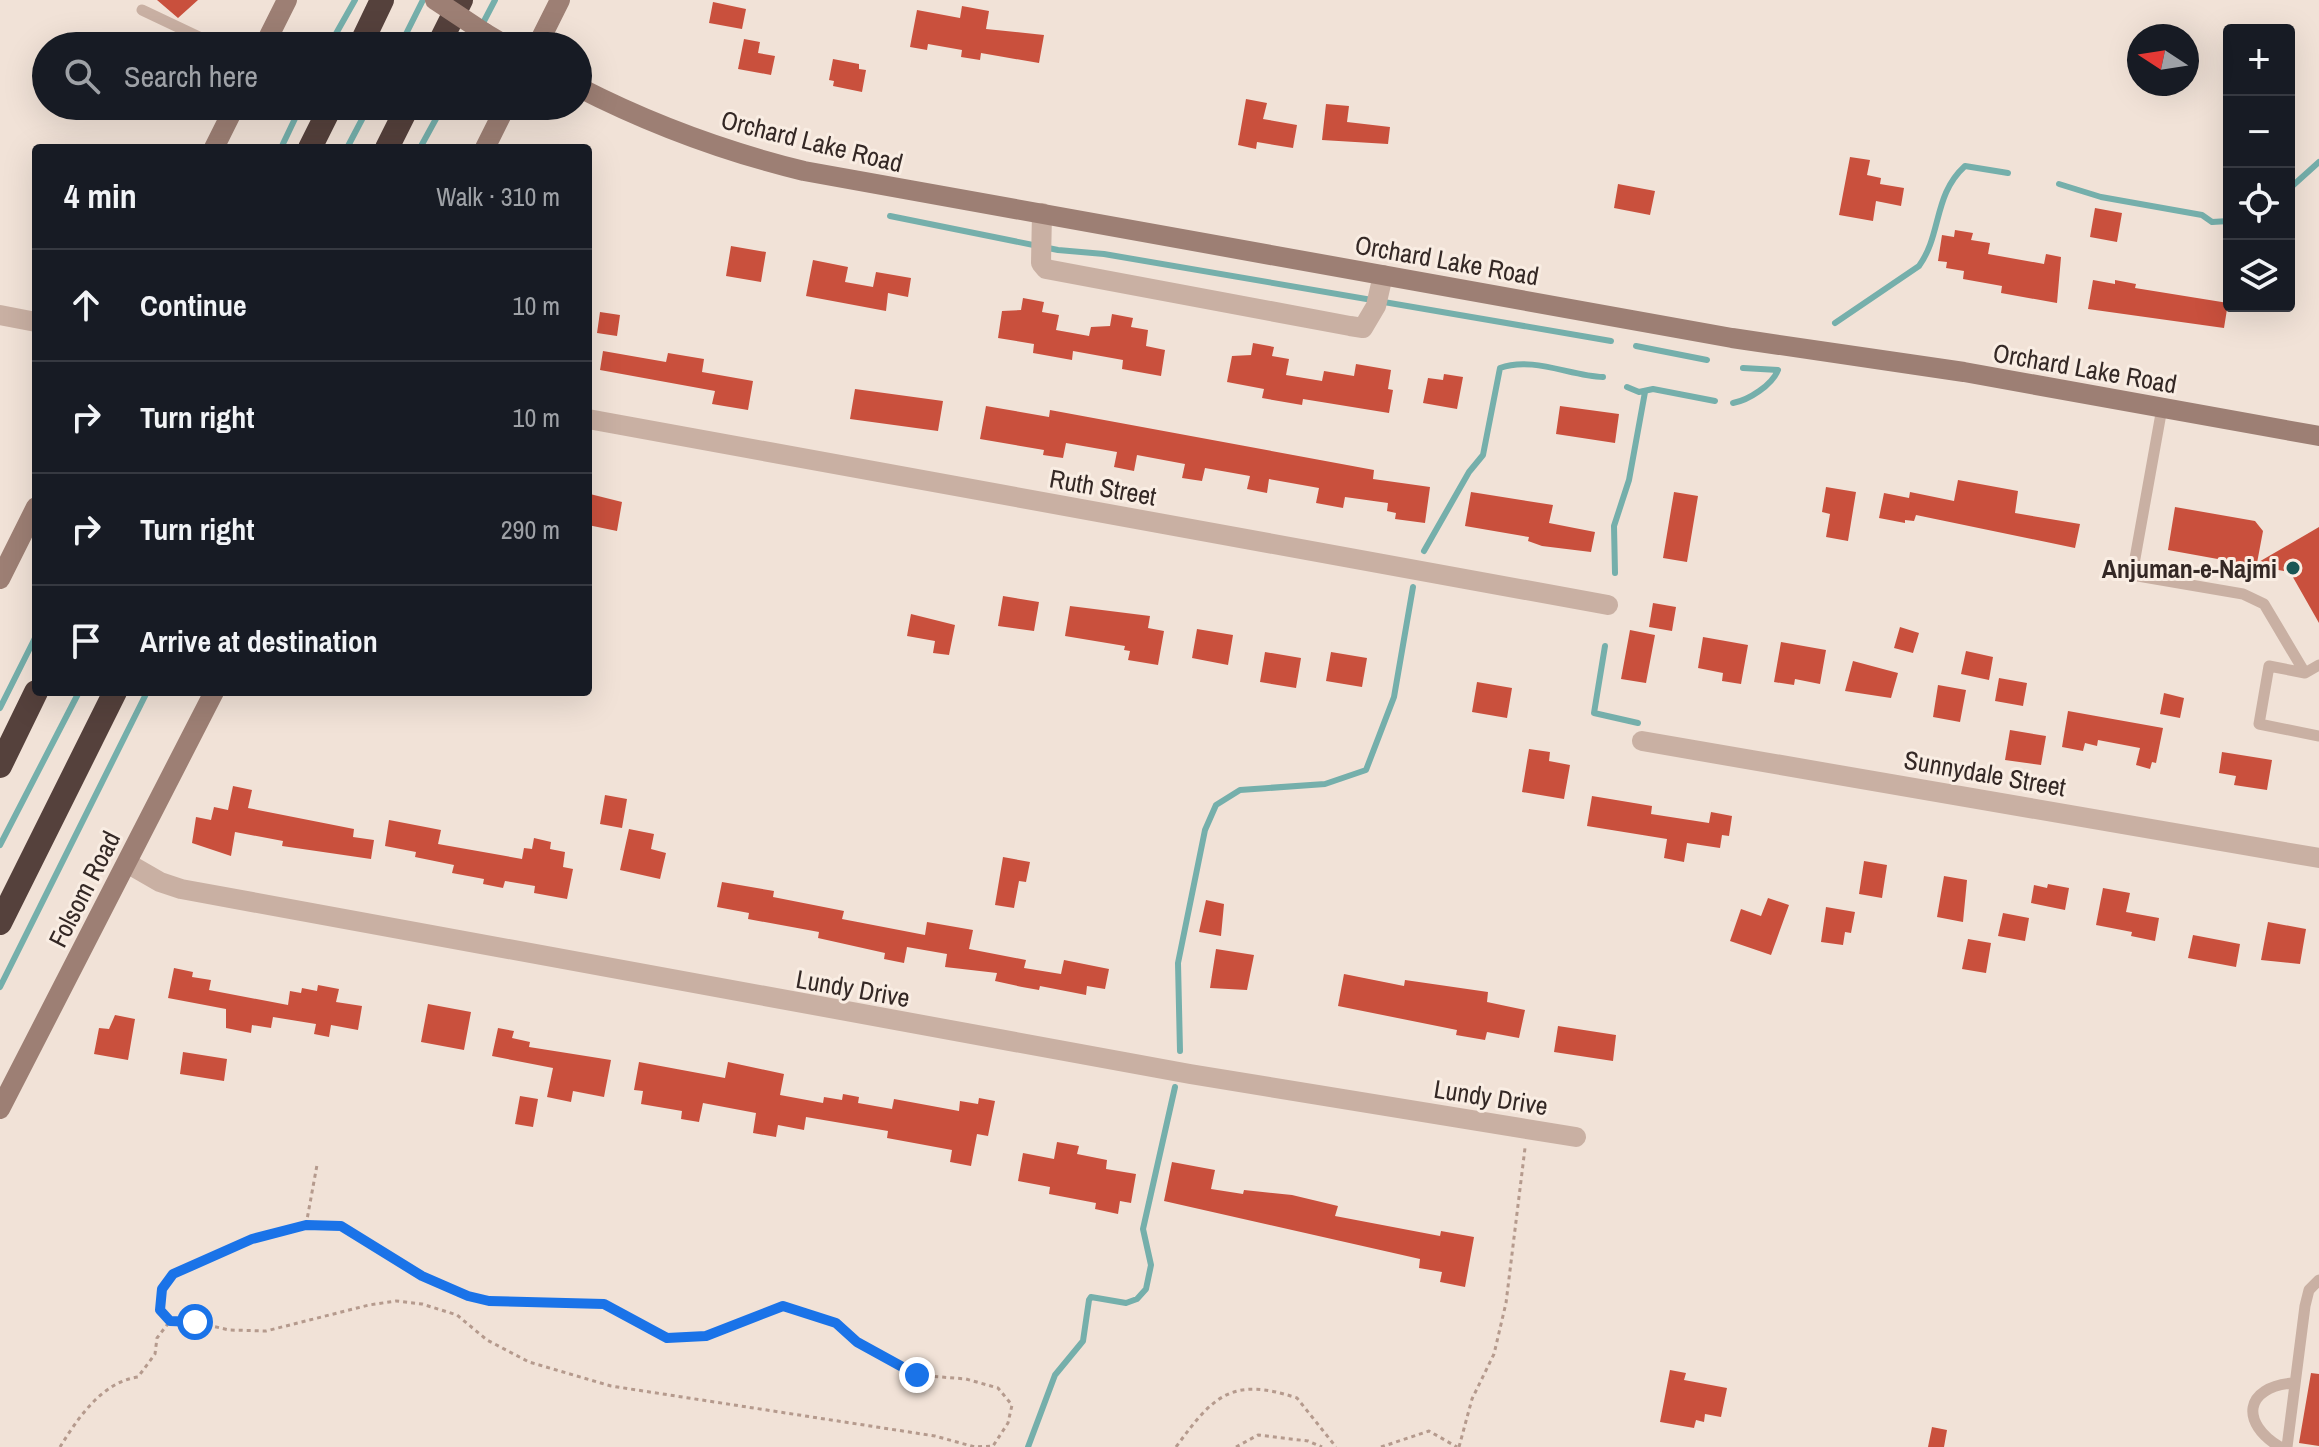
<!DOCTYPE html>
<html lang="en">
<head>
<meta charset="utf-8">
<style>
  body { margin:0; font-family:"Archivo Narrow",sans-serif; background:#20242c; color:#f1f3f6 }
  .controls { position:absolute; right:24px; top:24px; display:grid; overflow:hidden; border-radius:8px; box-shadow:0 8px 32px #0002 }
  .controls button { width:72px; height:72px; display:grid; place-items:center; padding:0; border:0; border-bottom:2px solid #363941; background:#171b24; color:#f1f3f6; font:40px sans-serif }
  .compass { position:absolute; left:2127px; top:24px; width:72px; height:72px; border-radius:50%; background:#171b24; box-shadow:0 8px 32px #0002; rotate:282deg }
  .stop { position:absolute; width:24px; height:24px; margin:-18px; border:6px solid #1a73e8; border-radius:50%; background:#fff }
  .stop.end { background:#1a73e8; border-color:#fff; box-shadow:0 2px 8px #0008 }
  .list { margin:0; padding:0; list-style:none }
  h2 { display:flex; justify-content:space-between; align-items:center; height:104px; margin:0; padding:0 32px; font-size:34px }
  h2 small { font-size:26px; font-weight:400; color:#9ea1a6 }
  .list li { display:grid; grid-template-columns:52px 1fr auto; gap:24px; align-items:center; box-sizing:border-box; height:112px; padding:0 32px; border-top:2px solid #363941 }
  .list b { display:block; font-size:30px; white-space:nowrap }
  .list em { font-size:26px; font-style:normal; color:#9ea1a6 }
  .icon { flex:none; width:44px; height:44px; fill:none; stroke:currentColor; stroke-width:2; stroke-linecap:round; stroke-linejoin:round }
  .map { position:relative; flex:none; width:2319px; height:1447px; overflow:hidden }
  .search { position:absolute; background:#171b24; box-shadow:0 8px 32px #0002; left:32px; top:32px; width:560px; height:88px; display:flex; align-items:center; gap:20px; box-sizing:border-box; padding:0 28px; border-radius:44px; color:#9ea1a6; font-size:30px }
  .panel { position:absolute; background:#171b24; box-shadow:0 8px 32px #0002; left:32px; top:144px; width:560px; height:552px; border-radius:8px }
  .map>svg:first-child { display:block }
</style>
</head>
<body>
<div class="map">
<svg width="2319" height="1447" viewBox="0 0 2319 1447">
  <rect width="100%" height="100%" fill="#f1e2d7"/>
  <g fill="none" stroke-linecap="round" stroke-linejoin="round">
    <path stroke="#75afab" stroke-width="6" d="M329,46L355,0
      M400,46L423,0
      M471,46L495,0
      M281,148L301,106
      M347,148L369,106
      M420,148L443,106
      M2059,184L2101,197L2202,215L2212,222L2229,221
      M2289,189L2319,162
      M890,216L1058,250L1104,254L1611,341
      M1835,323L1919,266C1942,234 1933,195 1965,166L2008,173
      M1636,346L1707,360
      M1627,387L1639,392L1653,389L1715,401
      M1733,403C1749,400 1772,385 1778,370L1743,368
      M1424,551L1469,472L1483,455L1500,368C1532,356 1571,376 1603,377
      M1615,573L1614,526L1629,480L1645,392
      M1605,646L1594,713L1638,723
      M0,708L36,636
      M0,845L79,692
      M0,987L147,692
      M1180,1051L1178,963L1205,830L1216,805L1240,790L1325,784L1366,770L1394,697L1413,587
      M1028,1447L1055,1375L1083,1341L1089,1300L1091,1297L1126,1303L1137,1299L1146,1289L1151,1265L1143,1229L1175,1087"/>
  </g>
  <path fill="#c9503d" d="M157,0H198L178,18Z
    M713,2L746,9L742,29L709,23Z
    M962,6L989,11L986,29L1044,35L1039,63L981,53L980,60L961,57L962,50L928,44L927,50L910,47L917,10L960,18Z
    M744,39L760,42L758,53L775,56L771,75L738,69Z
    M833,59L859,64V69L866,70L862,92L833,86L834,81L829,80Z
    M1246,99L1267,103L1263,119L1297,125L1293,148L1257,142L1256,149L1238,145Z
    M1326,104L1349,106L1347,122L1390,127L1388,144L1322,140Z
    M1850,157L1870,160L1867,175L1881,178L1880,184L1904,188L1901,206L1876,201L1873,221L1839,215Z
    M1618,184L1655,191L1650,215L1614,208Z
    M2095,208L2122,213L2117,242L2090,237Z
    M1955,230L1973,233L1971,240L1990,243L1988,254L2044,264L2046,254L2061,257L2057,303L2001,293L2002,286L1963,279L1964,271L1946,268L1947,262L1938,261L1942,235L1954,237Z
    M731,246L766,252L761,282L726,276Z
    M813,260L848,267L845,282L873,287L876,272L911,278L908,297L888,293L886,311L806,296Z
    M2093,280L2115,284V280L2136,284L2135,288L2228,303L2224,328L2088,309Z
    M1023,298L1044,302L1042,312L1059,315L1056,330L1089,336L1091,327L1110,326L1112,314L1133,318L1131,327L1148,330L1146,346L1165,350L1161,376L1122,369L1123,360L1073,351L1072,360L1033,353L1034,344L998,338L1002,311L1021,310Z
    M600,312L620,315L617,336L597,333Z
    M1253,343L1274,347L1272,356L1289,359L1286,375L1322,381L1324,371L1354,376L1356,364L1391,370L1388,389L1393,390L1389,413L1303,399L1302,405L1262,398L1264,389L1227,382L1232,356L1251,355Z
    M603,351L666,362L668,353L704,359L702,372L753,381L748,410L712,404L715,391L600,370Z
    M1444,374L1463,377L1457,409L1423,403L1428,378L1443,380Z
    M855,389L943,401L938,431L850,419Z
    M986,406L1049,417L1050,410L1374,470L1373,479L1430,487L1425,523L1395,519L1396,513L1387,511L1388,503L1345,497L1343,508L1316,503L1319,488L1269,479L1267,493L1247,489L1250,476L1205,468L1202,481L1182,478L1185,464L1137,455L1134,471L1114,467L1117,452L1066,443L1063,458L1043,455L1044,450L980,439Z
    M1560,406L1619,414L1615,443L1556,434Z
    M1958,480L2018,491L2015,513L2080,524L2075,548L1916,515L1914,521L1905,520V523L1879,518L1884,493L1909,498L1910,492L1954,501Z
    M1826,487L1856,492L1848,541L1826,537L1830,514L1822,512Z
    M1471,492L1553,505L1549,523L1595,532L1591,552L1542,546L1528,541L1529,537L1465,526Z
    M1674,492L1698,496L1687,562L1663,558Z
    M590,494L622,502L617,531L588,525Z
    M2175,507L2255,521L2263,531L2257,563L2319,527V623L2290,572L2168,550Z
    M1003,596L1039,602L1034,631L998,626Z
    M1653,603L1676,607L1672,631L1649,627Z
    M1070,606L1150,616L1148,628L1164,631L1158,665L1128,660L1130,651L1124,650L1125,646L1065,636Z
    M911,614L955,625L949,655L933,653L935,641L907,636Z
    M1900,627L1919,633L1913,653L1894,648Z
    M1197,629L1233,635L1228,665L1192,658Z
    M1630,630L1655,635L1646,683L1621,679Z
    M1703,637L1748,645L1741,684L1722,681L1723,673L1698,668Z
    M1781,642L1826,650L1820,684L1795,679L1794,685L1774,682Z
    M1966,651L1993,657L1989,680L1961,674Z
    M1265,652L1301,658L1296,688L1260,682Z
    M1331,652L1367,658L1362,687L1326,681Z
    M1853,661L1898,673L1891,698L1845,691Z
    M1999,678L2027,683L2023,706L1995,701Z
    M1477,682L1512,688L1507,718L1472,712Z
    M1938,685L1966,690L1960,722L1933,717Z
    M2164,693L2184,698L2180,718L2160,714Z
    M2068,711L2163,728L2156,763L2152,762L2150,769L2136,765L2140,748L2098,740L2097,746L2085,743L2083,751L2062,747Z
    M2010,730L2046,736L2041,765L2005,760Z
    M1529,749L1550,752L1549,761L1570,765L1564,799L1522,792Z
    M2222,752L2272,760L2267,790L2234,785L2236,776L2219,773Z
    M233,786L252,790L248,808L354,829L353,837L374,840L371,859L282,846L283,841L235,832L231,856L192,843L196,817L211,820L214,807L228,810Z
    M605,795L627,799L622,828L600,824Z
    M1592,796L1652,806L1651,814L1709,823L1711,812L1732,816L1729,836L1722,835L1720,848L1687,843L1684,862L1664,858L1667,839L1587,826Z
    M389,820L441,830L438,844L522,859L524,848L532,849L534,838L551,842L550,849L565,852L563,867L573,869L567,899L534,893L535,886L505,881L503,888L483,884L484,879L452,873L454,865L415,857L416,852L385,846Z
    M629,829L654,834L651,849L666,853L660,879L620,870Z
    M1003,857L1030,862L1026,882L1019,881L1014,908L995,905Z
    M1864,861L1887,865L1882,898L1859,894Z
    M1944,876L1967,880L1963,922L1937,917Z
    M722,882L774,891L773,897L844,911L842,919L925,935L927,922L973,930L969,949L1026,960L1024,968L1061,974L1064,960L1109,969L1105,989L1087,986L1086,995L1040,986L1039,990L1022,987L995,981L997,973L945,967L947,954L907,947L904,963L884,959L885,953L818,938L819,932L748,919L749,913L717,907Z
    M2048,884L2069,888L2065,910L2031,903L2034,885L2047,888Z
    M2103,888L2130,893L2126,912L2159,918L2155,941L2131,936L2132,932L2096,925Z
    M1768,898L1789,905L1771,955L1730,941L1741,909L1761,916Z
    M1206,900L1224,904L1221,936L1199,932Z
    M1826,907L1855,912L1851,933L1845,932L1843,945L1821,942Z
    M2003,913L2029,918L2025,941L1998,936Z
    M2268,922L2306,929L2300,964L2261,960Z
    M2193,935L2240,944L2236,967L2188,958Z
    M1968,939L1991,943L1986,973L1962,969Z
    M1216,949L1254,955L1247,990L1210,988Z
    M174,968L193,972L192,977L211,980L209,990L288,1005L290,991L301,993L302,988L317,991L318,985L339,989L336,1002L362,1006L358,1030L331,1025L329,1037L314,1034L316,1024L273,1017L271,1028L252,1025L251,1033L226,1028V1009L168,998Z
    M1344,974L1404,986L1405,980L1488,992L1487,1002L1525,1010L1519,1038L1487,1032L1485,1040L1456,1035L1457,1030L1338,1006Z
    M428,1004L471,1012L464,1050L421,1042Z
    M115,1015L135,1019L128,1060L94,1054L99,1028L109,1029Z
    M1558,1026L1616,1035L1613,1061L1554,1052Z
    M498,1028L514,1031L512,1038L530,1042L529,1047L611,1060L604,1097L573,1091L571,1102L547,1097L553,1068L492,1056Z
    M183,1052L227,1059L224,1081L180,1074Z
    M639,1062L725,1078L728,1062L784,1074L780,1095L823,1103L824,1097L842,1100L843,1094L859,1097L858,1103L892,1109L894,1099L959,1111L960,1101L978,1104L979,1098L995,1101L988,1136L977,1134L971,1166L950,1162L952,1150L887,1138L888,1131L806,1117L804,1130L778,1125L776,1137L753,1133L756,1113L703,1103L699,1122L681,1119L682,1111L641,1104L643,1091L634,1090Z
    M520,1096L538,1099L533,1127L515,1124Z
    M1057,1142L1079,1146L1077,1154L1107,1160L1106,1169L1136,1174L1131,1203L1120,1201L1118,1214L1095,1209L1096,1203L1049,1194L1050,1187L1018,1181L1023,1153L1054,1159Z
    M1172,1162L1215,1170L1211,1189L1243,1194L1244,1190L1292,1195L1338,1206L1335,1216L1440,1236L1441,1231L1474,1237L1465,1287L1440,1282L1442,1272L1419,1268L1420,1259L1164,1201Z
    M1670,1370L1686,1373L1684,1380L1727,1388L1721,1417L1705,1414L1704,1422L1696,1420L1694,1428L1660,1422Z
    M2311,1373L2319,1374V1446L2299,1443Z
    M1932,1427L1947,1430L1944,1447H1928Z"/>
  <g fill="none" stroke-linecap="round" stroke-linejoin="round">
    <path stroke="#b59a8d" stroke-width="3" stroke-dasharray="4 4" stroke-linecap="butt" d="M306,1225L341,1226L422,1276L468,1296L489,1301L604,1304L667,1338L706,1336L783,1306L836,1323L857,1342L917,1375L966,1379L998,1388L1012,1405L1008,1423L993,1446L975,1447L935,1436L611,1386L529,1362L487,1340L457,1315L422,1304L396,1301L369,1305L266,1331L229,1330L195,1322L170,1321L160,1310L162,1289L173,1274L252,1239Z
      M306,1225L317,1165
      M60,1447C78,1418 102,1382 138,1377L155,1354L157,1338L170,1321
      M1176,1447C1213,1396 1232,1376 1297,1398L1336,1447
      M1236,1447L1258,1435L1308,1441L1322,1447
      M1381,1447L1429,1431L1457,1447
      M1459,1447L1472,1399L1494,1354L1506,1303L1525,1148"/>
    <path stroke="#c9b0a3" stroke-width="11" d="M142,10L218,46
      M2162,408L2132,575L2243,594L2264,604L2305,673L2319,665
      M2305,673L2269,666L2259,724L2319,736
      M2280,1447C2240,1423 2244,1387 2293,1383
      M2287,1447L2305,1306L2309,1290L2319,1280"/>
    <path stroke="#c9b0a3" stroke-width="20" d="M1042,213L1041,263L1046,269L1350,326L1363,328L1376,306L1383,275
      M0,315L36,322
      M588,419L1608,605
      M1642,741L2319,858
      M127,863L160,882L181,889L1190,1074L1576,1137"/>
    <path stroke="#9d7f74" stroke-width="20" d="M485,33L507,46
      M264,46L287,0
      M537,46L560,0
      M578,87C650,124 726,152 804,171L1732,338L1964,372L2319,436
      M214,148L235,106
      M485,148L506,106
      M0,579L36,507
      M0,1109L214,692"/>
    <path stroke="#55413c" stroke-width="24" d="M360,46L382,0
      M438,46L461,0
      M310,148L331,106
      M387,148L408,106
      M0,766L36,692
      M0,923L115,692"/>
    <path stroke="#9d7f74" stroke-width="20" d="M435,0L485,33"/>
  </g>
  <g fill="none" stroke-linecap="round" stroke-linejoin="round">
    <path stroke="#1a73e8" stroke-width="10" d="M195,1322L170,1321L160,1310L162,1289L173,1274L252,1239L306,1225L341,1226L422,1276L468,1296L489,1301L604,1304L667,1338L706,1336L783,1306L836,1323L857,1342L917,1375"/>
  </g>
  <circle fill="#1a5654" stroke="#f9ede3" stroke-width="3" cx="2293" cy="568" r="8"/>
  <g text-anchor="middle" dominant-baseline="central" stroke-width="6" stroke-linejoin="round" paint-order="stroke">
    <g font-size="26" fill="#342825" stroke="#f9ede3">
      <text transform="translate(812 141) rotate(14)">Orchard Lake Road</text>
      <text transform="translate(1447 260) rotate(10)">Orchard Lake Road</text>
      <text transform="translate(2085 368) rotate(10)">Orchard Lake Road</text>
      <text transform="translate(1103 487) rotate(10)">Ruth Street</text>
      <text transform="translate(1985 773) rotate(10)">Sunnydale Street</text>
      <text transform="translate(84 889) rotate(-63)">Folsom Road</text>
      <text transform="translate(853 988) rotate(10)">Lundy Drive</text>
      <text transform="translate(1491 1097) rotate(9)">Lundy Drive</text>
    </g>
    <g font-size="26" font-weight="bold" fill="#342825" stroke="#f9ede3" text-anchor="end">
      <text x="2277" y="568">Anjuman-e-Najmi</text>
    </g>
  </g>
</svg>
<div class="controls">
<button>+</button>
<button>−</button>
<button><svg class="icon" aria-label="locate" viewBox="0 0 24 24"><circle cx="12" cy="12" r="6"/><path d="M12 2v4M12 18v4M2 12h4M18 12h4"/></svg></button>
<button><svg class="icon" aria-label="layers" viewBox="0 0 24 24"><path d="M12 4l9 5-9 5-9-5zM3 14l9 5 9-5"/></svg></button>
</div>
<svg class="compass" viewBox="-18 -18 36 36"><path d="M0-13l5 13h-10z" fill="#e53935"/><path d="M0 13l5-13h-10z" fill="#9ea1a6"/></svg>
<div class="stop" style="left:195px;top:1322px"></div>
<div class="stop end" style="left:917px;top:1375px"></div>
<div class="search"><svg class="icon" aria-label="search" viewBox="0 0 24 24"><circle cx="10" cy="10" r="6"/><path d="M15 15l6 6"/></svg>Search here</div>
<section class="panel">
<h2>4 min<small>Walk · 310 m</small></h2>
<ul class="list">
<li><svg class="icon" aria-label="ahead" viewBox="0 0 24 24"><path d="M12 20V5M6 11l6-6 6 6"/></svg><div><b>Continue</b></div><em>10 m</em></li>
<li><svg class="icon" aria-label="right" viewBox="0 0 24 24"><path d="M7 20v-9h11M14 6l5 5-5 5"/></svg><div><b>Turn right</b></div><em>10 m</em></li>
<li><svg class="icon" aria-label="right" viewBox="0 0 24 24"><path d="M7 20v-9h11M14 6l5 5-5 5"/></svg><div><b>Turn right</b></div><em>290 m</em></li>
<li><svg class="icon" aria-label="arrive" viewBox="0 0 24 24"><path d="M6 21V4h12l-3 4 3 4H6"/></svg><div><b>Arrive at destination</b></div></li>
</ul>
</section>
</div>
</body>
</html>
